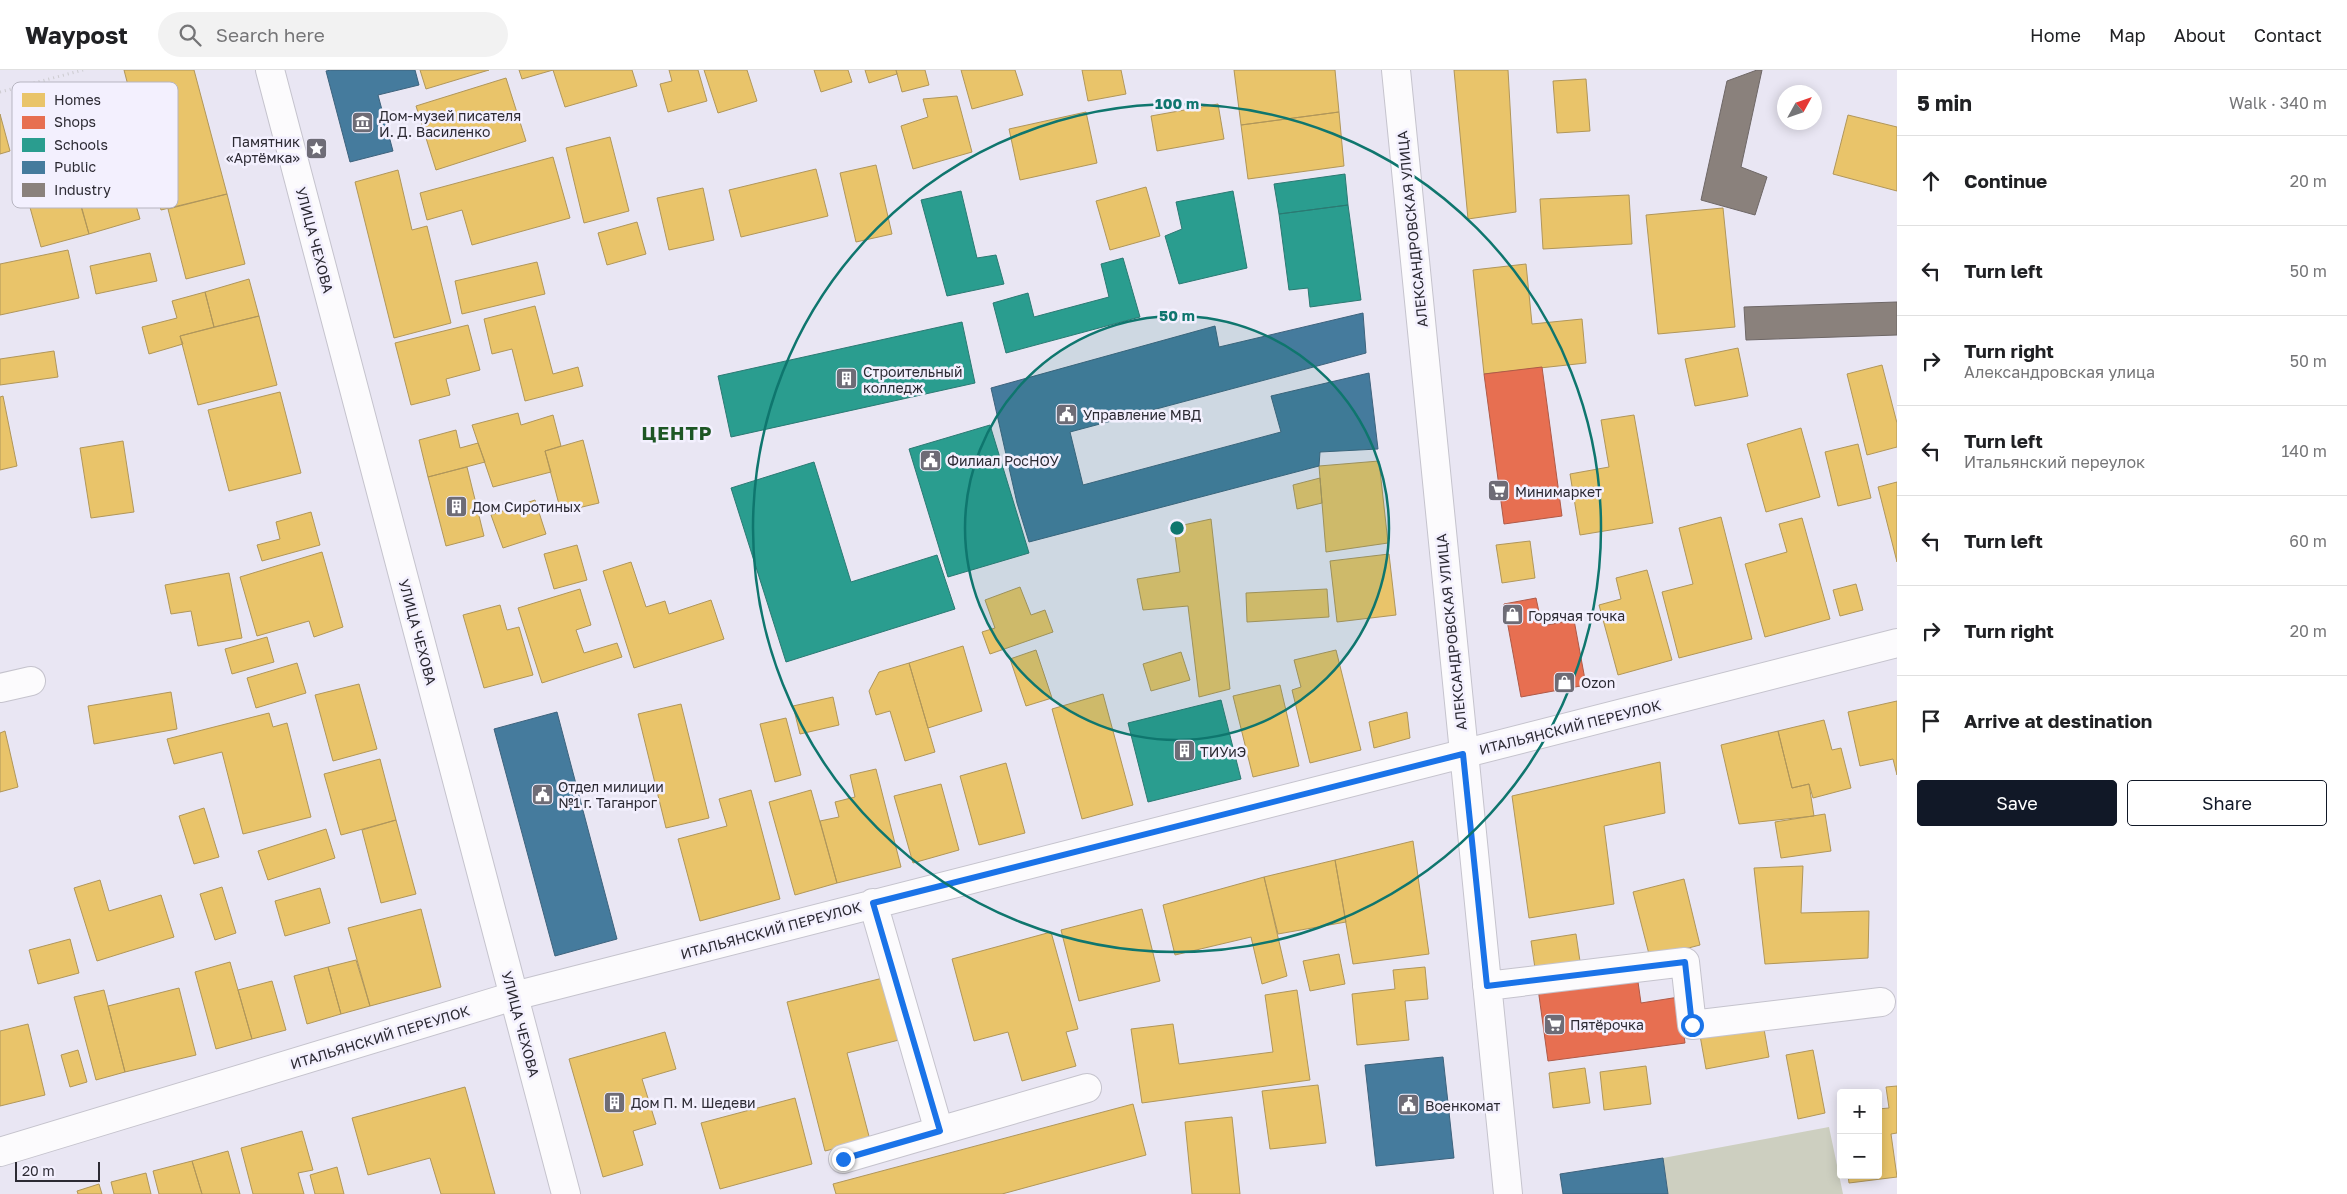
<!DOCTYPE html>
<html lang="en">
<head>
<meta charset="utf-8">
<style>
  body { margin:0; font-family:"Golos Text",sans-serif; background:#f2f2f2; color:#202124 }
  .controls { position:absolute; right:15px; bottom:15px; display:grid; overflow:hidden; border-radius:5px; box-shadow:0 2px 12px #0003 }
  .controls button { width:45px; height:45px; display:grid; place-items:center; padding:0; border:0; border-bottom:1px solid #e0e0e0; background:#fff; color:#202124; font:25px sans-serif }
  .compass { position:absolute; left:1777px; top:15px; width:45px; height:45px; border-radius:50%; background:#fff; box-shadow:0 2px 12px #0003; rotate:50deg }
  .scale { position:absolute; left:15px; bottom:12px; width:85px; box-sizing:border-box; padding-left:5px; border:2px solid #2c2a33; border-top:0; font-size:14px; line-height:18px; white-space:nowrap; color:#2c2a33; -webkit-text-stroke:4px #f3f0fe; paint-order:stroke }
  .stop { position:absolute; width:15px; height:15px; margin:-11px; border:4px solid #1a73e8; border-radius:50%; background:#fff }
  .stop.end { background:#1a73e8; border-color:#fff; box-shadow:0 1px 5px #0008 }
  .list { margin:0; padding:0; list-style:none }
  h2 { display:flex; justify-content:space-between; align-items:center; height:65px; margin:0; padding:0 20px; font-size:21px }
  h2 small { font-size:16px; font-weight:400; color:#757577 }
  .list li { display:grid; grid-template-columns:32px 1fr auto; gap:15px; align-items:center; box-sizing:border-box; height:90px; padding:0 20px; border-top:1px solid #e0e0e0 }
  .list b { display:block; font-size:19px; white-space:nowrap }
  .list p { margin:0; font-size:16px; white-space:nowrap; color:#757577 }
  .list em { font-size:16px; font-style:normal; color:#757577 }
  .actions { display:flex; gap:10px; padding:15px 20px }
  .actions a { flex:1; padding:11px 0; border:1px solid #111827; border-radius:5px; text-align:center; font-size:18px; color:#111827 }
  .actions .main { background:#111827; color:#fff }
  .icon { flex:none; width:28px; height:28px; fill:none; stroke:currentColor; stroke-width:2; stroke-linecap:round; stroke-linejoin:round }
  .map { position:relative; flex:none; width:1897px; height:1124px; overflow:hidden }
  header { display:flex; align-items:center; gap:30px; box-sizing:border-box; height:70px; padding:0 25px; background:#fff; border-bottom:1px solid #e0e0e0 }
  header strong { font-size:24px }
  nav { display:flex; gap:28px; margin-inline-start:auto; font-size:18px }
  .search { width:350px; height:45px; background:#f2f2f2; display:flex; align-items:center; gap:12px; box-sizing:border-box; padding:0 18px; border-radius:28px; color:#757577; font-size:19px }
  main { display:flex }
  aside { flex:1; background:#fff }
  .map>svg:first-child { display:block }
</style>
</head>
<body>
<header>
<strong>Waypost</strong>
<div class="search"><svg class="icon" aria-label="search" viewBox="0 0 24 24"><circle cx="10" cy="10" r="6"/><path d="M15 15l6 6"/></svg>Search here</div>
<nav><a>Home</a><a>Map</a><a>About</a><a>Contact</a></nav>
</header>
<main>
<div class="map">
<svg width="1897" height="1124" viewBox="0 0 1897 1124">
  <rect width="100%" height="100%" fill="#e9e6f3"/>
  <path fill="#cdcfc0" d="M1829,1057L1843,1124H1668L1663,1088Z"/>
  <path fill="#e9c46a" stroke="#b0965a" d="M124,0H194L227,124L161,140L146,87L136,89L128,61L139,58Z
    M420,0H489L426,19Z
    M519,0H632L637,16L565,37L553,0L522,9Z
    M669,0H698L707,31L668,42L660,14L672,11Z
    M704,0H747L757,31L718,43Z
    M814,0H848L852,12L821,22Z
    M865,0H896L897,4L869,13Z
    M896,0H925L929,15L902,22Z
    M961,0H1015L1023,25L972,39Z
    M1082,0H1121L1126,24L1088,31Z
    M1234,0H1335L1339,42L1241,55Z
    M1454,0H1508L1516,142L1468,149Z
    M506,8L526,71L436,100L416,36Z
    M1586,9L1590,61L1557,63L1553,11Z
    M957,26L972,82L913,99L901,56L928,47L923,29Z
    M1218,34L1224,69L1157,81L1151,46Z
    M1086,42L1097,93L1020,110L1009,59Z
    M1339,42L1344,96L1248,109L1241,55Z
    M0,44L10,81L0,84Z
    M1848,45L1897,57V121L1833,104Z
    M610,67L629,141L584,153L566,78Z
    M553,87L570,148L472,175L462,140L427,150L420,123Z
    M69,91L89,164L41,177L21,105Z
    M876,95L892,164L856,172L840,103Z
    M816,99L828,146L741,167L729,120Z
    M398,100L412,160L427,156L451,253L394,268L355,112Z
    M128,108L140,149L89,164L77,123Z
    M1146,117L1160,166L1110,180L1096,131Z
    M703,118L714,170L669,180L657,128Z
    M227,124L245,194L186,209L168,139Z
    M1629,125L1632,174L1543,179L1540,129Z
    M1723,138L1735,257L1658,264L1646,145Z
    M637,152L646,184L607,195L598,163Z
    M68,180L79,228L0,245V194Z
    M150,183L157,211L96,224L90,196Z
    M537,192L545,224L462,244L455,211Z
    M1526,194L1532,254L1582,249L1586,293L1484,304L1473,200Z
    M249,209L259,246L214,257L205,222Z
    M205,222L214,257L180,266L183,274L149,284L142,257L177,248L172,231Z
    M535,236L553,304L578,297L583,316L525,331L512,279L492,284L484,249Z
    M259,246L277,315L198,335L180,266Z
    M468,255L480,300L446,309L450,325L411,335L395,273Z
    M1738,278L1748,326L1695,336L1685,289Z
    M54,281L58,307L0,315V289Z
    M1882,295L1897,353V377L1867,385L1847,304Z
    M280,322L301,403L229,421L208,340Z
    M3,326L17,396L0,400V327Z
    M518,343L521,355L553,345L561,376L545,381L551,402L493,417L472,355Z
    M1634,345L1653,453L1580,465L1570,404L1609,397L1601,350Z
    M1801,358L1820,427L1766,442L1747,374Z
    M456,360L460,378L478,373L485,392L428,407L419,370Z
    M583,370L599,433L561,442L545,381Z
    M123,371L134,442L91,448L80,378Z
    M1858,374L1871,428L1838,436L1825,382Z
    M1379,391L1388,473L1326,482L1319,396Z
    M467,397L484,466L446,476L428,407Z
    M1320,408L1322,433L1297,439L1293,415Z
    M1897,412V492L1878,417Z
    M535,430L546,464L503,478L491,445Z
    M311,442L320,475L262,491L257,475L280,469L276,452Z
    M1721,447L1752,569L1679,588L1662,522L1693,514L1679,458Z
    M1802,448L1830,549L1765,567L1745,494L1787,482L1779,454Z
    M1211,449L1230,619L1199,627L1188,536L1143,540L1137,509L1180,502L1174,457Z
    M1530,471L1535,508L1502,513L1496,475Z
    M577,475L587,510L554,519L544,484Z
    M322,482L343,557L314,567L309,551L257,566L240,507Z
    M1389,484L1396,545L1337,552L1330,491Z
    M631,492L646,537L665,531L669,544L711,530L724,569L634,598L603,501Z
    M1647,500L1672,590L1618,605L1599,535L1621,529L1616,508Z
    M229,503L242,568L198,576L191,541L171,544L165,515Z
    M1856,514L1863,540L1840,546L1833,520Z
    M1020,517L1031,545L1045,540L1053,562L990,584L982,562L995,558L985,530Z
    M580,519L591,555L576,560L584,583L617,573L622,587L542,613L518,538Z
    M1327,519L1329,547L1247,552L1246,523Z
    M500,535L507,560L519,557L533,605L484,618L463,545Z
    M267,567L274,592L232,604L225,579Z
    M963,576L982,641L928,658L909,593Z
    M1036,580L1052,628L1026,636L1010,589Z
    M1336,580L1361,680L1310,693L1292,620L1301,617L1294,590Z
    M1181,582L1190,610L1151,621L1143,594Z
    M297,593L306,623L256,638L247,608Z
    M909,593L935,682L905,691L890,641L876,645L869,621L879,602Z
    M359,614L377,679L333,691L315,625Z
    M1280,615L1299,696L1253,707L1233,626Z
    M171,622L177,659L94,674L88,636Z
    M1103,624L1133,735L1082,749L1052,639Z
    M833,627L839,655L800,664L793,636Z
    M1897,631V705L1893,689L1860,696L1848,642Z
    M681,634L709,748L666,758L638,644Z
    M1407,642L1410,668L1374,678L1369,652Z
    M269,643L273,657L287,653L311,747L243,764L222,682L174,694L167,669Z
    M786,648L801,705L775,712L760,654Z
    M1824,650L1832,680L1841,678L1851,718L1813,728L1809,714L1792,718L1778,661Z
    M5,661L18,717L0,722V663Z
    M1778,661L1792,718L1809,714L1814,746L1739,754L1721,675Z
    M380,689L396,750L341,765L324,704Z
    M1660,692L1665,743L1604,756L1614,834L1529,848L1512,726Z
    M1006,693L1025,763L979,775L960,706Z
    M876,699L901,797L837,813L820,751L839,747L835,732L855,727L850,705Z
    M941,714L959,780L913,793L894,726Z
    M751,720L780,829L700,851L678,769L727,756L719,729Z
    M811,720L837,813L795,825L769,732Z
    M204,738L219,787L194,794L179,746Z
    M1825,744L1831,781L1781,788L1775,752Z
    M396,750L416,824L381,833L362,760Z
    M326,759L335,788L268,810L258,781Z
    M1413,771L1429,884L1353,894L1335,790Z
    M1335,790L1346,852L1278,864L1264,807Z
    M1803,796L1801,843L1869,841L1868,888L1765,894L1754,798Z
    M1264,807L1287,906L1262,914L1251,867L1175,885L1163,835Z
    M1684,809L1700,875L1650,888L1633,822Z
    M100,810L109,841L161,825L174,867L97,891L74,818Z
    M222,817L236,863L215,870L200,824Z
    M320,818L330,853L285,866L275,831Z
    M421,839L441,917L370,936L348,858Z
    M1142,839L1160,911L1079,931L1061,860Z
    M1051,862L1078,959L1066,962L1076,996L1022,1011L1008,962L974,971L952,889Z
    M1576,864L1581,898L1536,905L1531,871Z
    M70,869L79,903L38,914L29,880Z
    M1339,884L1345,914L1310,921L1303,891Z
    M356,890L370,936L341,944L328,897Z
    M230,892L252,969L216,979L195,902Z
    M328,897L341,944L307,954L294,906Z
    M1425,897L1428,929L1405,931L1409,970L1357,975L1352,924L1395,919L1393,900Z
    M883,908L899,970L847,983L870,1070L825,1081L787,932Z
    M272,911L286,960L252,969L238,920Z
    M179,918L196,985L125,1002L108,936Z
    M104,920L125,1002L96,1010L74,927Z
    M1297,920L1310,1010L1142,1033L1131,959L1173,954L1179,994L1273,982L1265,925Z
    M1762,948L1769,987L1706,999L1699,960Z
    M28,954L45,1025L0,1036V961Z
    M665,962L676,999L642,1009L656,1054L633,1061L643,1095L603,1107L569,989Z
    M78,980L87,1012L70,1017L61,985Z
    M1813,980L1825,1043L1798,1049L1786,985Z
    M1646,996L1651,1034L1604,1040L1600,1002Z
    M1585,998L1590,1033L1553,1038L1549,1003Z
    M1318,1015L1326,1073L1270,1079L1262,1021Z
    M1897,1016V1063L1891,1064L1897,1107L1849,1113L1848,1105H1878V1039L1889,1038L1886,1017Z
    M465,1017L495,1124H441L430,1088L368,1105L352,1048Z
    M795,1028L812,1094L720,1119L701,1053Z
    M1133,1034L1146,1085L1002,1124H836L833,1114Z
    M1232,1047L1240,1124H1192L1185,1052Z
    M302,1061L313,1100L298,1103L304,1124H253L241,1078Z
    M228,1081L240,1124H202L192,1091Z
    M192,1091L202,1124H159L153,1101Z
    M337,1097L344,1124H315L310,1105Z
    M146,1103L151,1124H114L111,1112Z
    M99,1114L102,1124H78L77,1121Z"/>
  <path fill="#e76f51" stroke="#af5a48" d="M1542,297L1562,446L1504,454L1484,304Z
    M1536,528L1542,556L1574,550L1586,615L1521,627L1504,534Z
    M1636,898L1641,933L1679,927L1685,973L1548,991L1537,911Z"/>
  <path fill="#2a9d8f" stroke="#2b7a73" d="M1345,104L1348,135L1279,144L1274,114Z
    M961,121L977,188L996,185L1004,214L947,226L921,130Z
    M1233,121L1247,198L1179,214L1165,166L1182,159L1176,132Z
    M1348,135L1361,230L1310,237L1308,218L1289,220L1279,144Z
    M1123,188L1140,247L1006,283L993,233L1028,223L1034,247L1109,227L1101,194Z
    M962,252L975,313L731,367L718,306Z
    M990,355L1029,483L948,507L909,379Z
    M814,392L851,512L937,485L955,539L786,592L731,418Z
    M1221,630L1241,709L1148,732L1128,653Z"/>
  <path fill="#457b9d" stroke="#3e637d" d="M331,0H415L419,15L378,25L393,81L350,92L326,1Z
    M1363,243L1366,283L1070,362L1083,415L1281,362L1271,326L1369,303L1378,379L1320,382L1319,396L1029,472L1017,433L991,318L1215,256L1219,277Z
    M557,642L617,869L555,886L494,659Z
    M1443,987L1454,1088L1376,1096L1365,995Z
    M1663,1088L1668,1124H1563L1560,1104Z"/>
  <path fill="#8a817c" stroke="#6e6766" d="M1757,0H1762L1741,97L1767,107L1755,145L1701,130L1727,11Z
    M1897,232V265L1746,270L1744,237Z"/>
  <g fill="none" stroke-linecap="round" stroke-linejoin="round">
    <defs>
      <path id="minor" d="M1396,0L1508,1124
        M0,618L31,611
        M873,833L939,1061L1087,1018
        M1487,916L1685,892L1692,955L1881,932
        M0,1082L514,926L1897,573
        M843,1089L939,1061"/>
      <path id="major" d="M270,0L566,1124"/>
    </defs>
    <use href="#minor" stroke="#c5c3cd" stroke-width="30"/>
    <use href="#major" stroke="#c5c3cd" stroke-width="30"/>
    <path stroke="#cccbcf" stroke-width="3" stroke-dasharray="1 4" stroke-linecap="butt" d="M0,22L83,0"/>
    <use href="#minor" stroke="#fcfbfd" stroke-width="28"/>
    <use href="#major" stroke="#fcfbfd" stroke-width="28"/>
  </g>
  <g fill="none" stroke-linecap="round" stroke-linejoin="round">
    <path stroke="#1a73e8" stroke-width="6" d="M843,1089L940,1061L873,833L1463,684L1487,916L1685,892L1692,955"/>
  </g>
  <circle cx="1177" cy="458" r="212" fill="#0f766e" fill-opacity=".12"/>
  <g fill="none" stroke="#0f766e" stroke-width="2.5">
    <circle cx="1177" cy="458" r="212"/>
    <circle cx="1177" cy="458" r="424"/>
  </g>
  <defs>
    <symbol id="museum-square" viewBox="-11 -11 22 22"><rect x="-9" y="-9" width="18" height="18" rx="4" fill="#6e6c76" stroke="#f3f0fe"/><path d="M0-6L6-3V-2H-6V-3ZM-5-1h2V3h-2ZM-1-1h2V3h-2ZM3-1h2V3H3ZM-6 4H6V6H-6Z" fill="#fff"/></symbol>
    <symbol id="sight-square" viewBox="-11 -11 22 22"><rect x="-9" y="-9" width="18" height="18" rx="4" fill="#6e6c76" stroke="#f3f0fe"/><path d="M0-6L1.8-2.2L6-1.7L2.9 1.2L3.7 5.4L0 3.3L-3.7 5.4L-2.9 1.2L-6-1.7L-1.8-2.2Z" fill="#fff"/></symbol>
    <symbol id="building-square" viewBox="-11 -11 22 22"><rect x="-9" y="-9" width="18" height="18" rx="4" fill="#6e6c76" stroke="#f3f0fe"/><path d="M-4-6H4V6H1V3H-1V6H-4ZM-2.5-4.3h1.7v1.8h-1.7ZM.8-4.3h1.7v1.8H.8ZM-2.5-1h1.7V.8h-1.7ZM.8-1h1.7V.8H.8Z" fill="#fff"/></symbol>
    <symbol id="civic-square" viewBox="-11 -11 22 22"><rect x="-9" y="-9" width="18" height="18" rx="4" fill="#6e6c76" stroke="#f3f0fe"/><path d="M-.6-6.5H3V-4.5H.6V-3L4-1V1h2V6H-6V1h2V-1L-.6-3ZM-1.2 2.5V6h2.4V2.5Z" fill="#fff"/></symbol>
    <symbol id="supermarket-square" viewBox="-11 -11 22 22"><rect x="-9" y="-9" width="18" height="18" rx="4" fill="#6e6c76" stroke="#f3f0fe"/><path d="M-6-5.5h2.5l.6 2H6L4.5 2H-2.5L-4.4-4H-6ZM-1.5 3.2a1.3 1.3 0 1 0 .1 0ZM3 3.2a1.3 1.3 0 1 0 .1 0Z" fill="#fff"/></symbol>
    <symbol id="shop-square" viewBox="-11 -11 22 22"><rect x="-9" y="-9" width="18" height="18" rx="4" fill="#6e6c76" stroke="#f3f0fe"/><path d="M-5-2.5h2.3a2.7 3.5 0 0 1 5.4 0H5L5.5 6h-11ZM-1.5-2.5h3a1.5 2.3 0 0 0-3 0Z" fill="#fff"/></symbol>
  </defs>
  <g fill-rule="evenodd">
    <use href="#museum-square" x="350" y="40" width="25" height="25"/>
    <use href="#sight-square" x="304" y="66" width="25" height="25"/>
    <use href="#building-square" x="834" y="296" width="25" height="25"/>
    <use href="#civic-square" x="1054" y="332" width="25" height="25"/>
    <use href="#civic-square" x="918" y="378" width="25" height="25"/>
    <use href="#supermarket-square" x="1486" y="408" width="25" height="25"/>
    <use href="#building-square" x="444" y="424" width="25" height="25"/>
    <use href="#shop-square" x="1500" y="532" width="25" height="25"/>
    <use href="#shop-square" x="1552" y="600" width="25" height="25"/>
    <use href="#building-square" x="1172" y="668" width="25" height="25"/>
    <use href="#civic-square" x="530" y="712" width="25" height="25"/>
    <use href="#supermarket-square" x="1542" y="942" width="25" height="25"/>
    <use href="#building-square" x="602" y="1020" width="25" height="25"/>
    <use href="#civic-square" x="1396" y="1022" width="25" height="25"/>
  </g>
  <g text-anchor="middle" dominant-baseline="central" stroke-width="5" stroke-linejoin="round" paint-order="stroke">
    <g font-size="14" fill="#2c2a33" stroke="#f3f0fe" text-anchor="start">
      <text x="379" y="45">Дом-музей писателя<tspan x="379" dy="16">И. Д. Василенко</tspan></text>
      <text x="300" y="71" text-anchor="end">Памятник<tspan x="300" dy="16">«Артёмка»</tspan></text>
      <text x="863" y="301">Строительный<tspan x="863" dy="16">колледж</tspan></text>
      <text x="1083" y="344">Управление МВД</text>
      <text x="947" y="390">Филиал РосНОУ</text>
      <text x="1515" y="421">Минимаркет</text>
      <text x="472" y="436">Дом Сиротиных</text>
      <text x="1528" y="545">Горячая точка</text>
      <text x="1581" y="612">Ozon</text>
      <text x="1200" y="681">ТИУиЭ</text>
      <text x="558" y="716">Отдел милиции<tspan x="558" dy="16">№1 г. Таганрог</tspan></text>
      <text x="1570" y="954">Пятёрочка</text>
      <text x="631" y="1032">Дом П. М. Шедеви</text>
      <text x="1425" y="1035">Военкомат</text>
    </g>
    <g font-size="14" fill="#2c2a33" stroke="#f3f0fe">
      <text transform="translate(1412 159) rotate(-96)">АЛЕКСАНДРОВСКАЯ УЛИЦА</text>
      <text transform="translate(315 170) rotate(75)">УЛИЦА ЧЕХОВА</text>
      <text transform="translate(418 562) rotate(75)">УЛИЦА ЧЕХОВА</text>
      <text transform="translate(1451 562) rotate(-96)">АЛЕКСАНДРОВСКАЯ УЛИЦА</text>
      <text transform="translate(1570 657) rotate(-14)">ИТАЛЬЯНСКИЙ ПЕРЕУЛОК</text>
      <text transform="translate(771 860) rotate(-15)">ИТАЛЬЯНСКИЙ ПЕРЕУЛОК</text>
      <text transform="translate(521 954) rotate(75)">УЛИЦА ЧЕХОВА</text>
      <text transform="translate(380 967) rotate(-17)">ИТАЛЬЯНСКИЙ ПЕРЕУЛОК</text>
    </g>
    <g font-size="19" font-weight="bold" letter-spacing="1" fill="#1d5624" stroke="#f3f0fe">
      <text x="677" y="362">ЦЕНТР</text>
    </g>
  </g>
  <rect x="12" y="12" width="166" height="126" rx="8" fill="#f3f0fe" stroke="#b7b5c1" stroke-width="1"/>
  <rect x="22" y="23" width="23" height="14" fill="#e9c46a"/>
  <rect x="22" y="46" width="23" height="13" fill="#e76f51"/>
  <rect x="22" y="68" width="23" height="14" fill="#2a9d8f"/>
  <rect x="22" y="91" width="23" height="13" fill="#457b9d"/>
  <rect x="22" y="113" width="23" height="14" fill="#8a817c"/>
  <g font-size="14" fill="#2c2a33">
    <text x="54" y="35">Homes</text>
    <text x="54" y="57">Shops</text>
    <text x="54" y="80">Schools</text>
    <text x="54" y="102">Public</text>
    <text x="54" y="125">Industry</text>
  </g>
  <circle cx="1177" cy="458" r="8" fill="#0f766e" stroke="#f3f0fe" stroke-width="2.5"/>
  <g font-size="15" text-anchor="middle" font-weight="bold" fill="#0f766e" stroke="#f3f0fe" stroke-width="5" stroke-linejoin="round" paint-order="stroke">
    <text x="1177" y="39">100 m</text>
    <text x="1177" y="251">50 m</text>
  </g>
</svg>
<div class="controls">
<button>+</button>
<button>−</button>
</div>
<svg class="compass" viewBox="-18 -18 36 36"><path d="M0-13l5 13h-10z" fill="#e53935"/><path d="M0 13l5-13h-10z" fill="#757577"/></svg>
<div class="scale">20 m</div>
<div class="stop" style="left:1692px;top:955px"></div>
<div class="stop end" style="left:843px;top:1089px"></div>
</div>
<aside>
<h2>5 min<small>Walk · 340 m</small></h2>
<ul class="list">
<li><svg class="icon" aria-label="ahead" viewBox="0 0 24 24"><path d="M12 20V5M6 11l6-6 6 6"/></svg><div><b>Continue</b></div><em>20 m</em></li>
<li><svg class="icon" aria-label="left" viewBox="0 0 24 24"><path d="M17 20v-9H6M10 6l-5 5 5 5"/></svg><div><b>Turn left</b></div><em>50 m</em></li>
<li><svg class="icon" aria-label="right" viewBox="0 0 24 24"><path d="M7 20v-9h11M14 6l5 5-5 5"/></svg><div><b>Turn right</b><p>Александровская улица</p></div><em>50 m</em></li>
<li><svg class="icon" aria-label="left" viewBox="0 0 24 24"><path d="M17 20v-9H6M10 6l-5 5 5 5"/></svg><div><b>Turn left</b><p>Итальянский переулок</p></div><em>140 m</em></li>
<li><svg class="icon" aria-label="left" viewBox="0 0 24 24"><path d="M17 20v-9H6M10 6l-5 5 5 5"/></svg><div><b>Turn left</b></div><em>60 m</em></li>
<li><svg class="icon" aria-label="right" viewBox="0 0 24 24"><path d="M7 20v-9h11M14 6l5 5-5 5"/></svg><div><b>Turn right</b></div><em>20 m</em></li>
<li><svg class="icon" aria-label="arrive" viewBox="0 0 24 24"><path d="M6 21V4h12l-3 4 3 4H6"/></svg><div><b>Arrive at destination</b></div></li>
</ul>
<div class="actions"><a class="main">Save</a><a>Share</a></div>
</aside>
</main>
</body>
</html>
